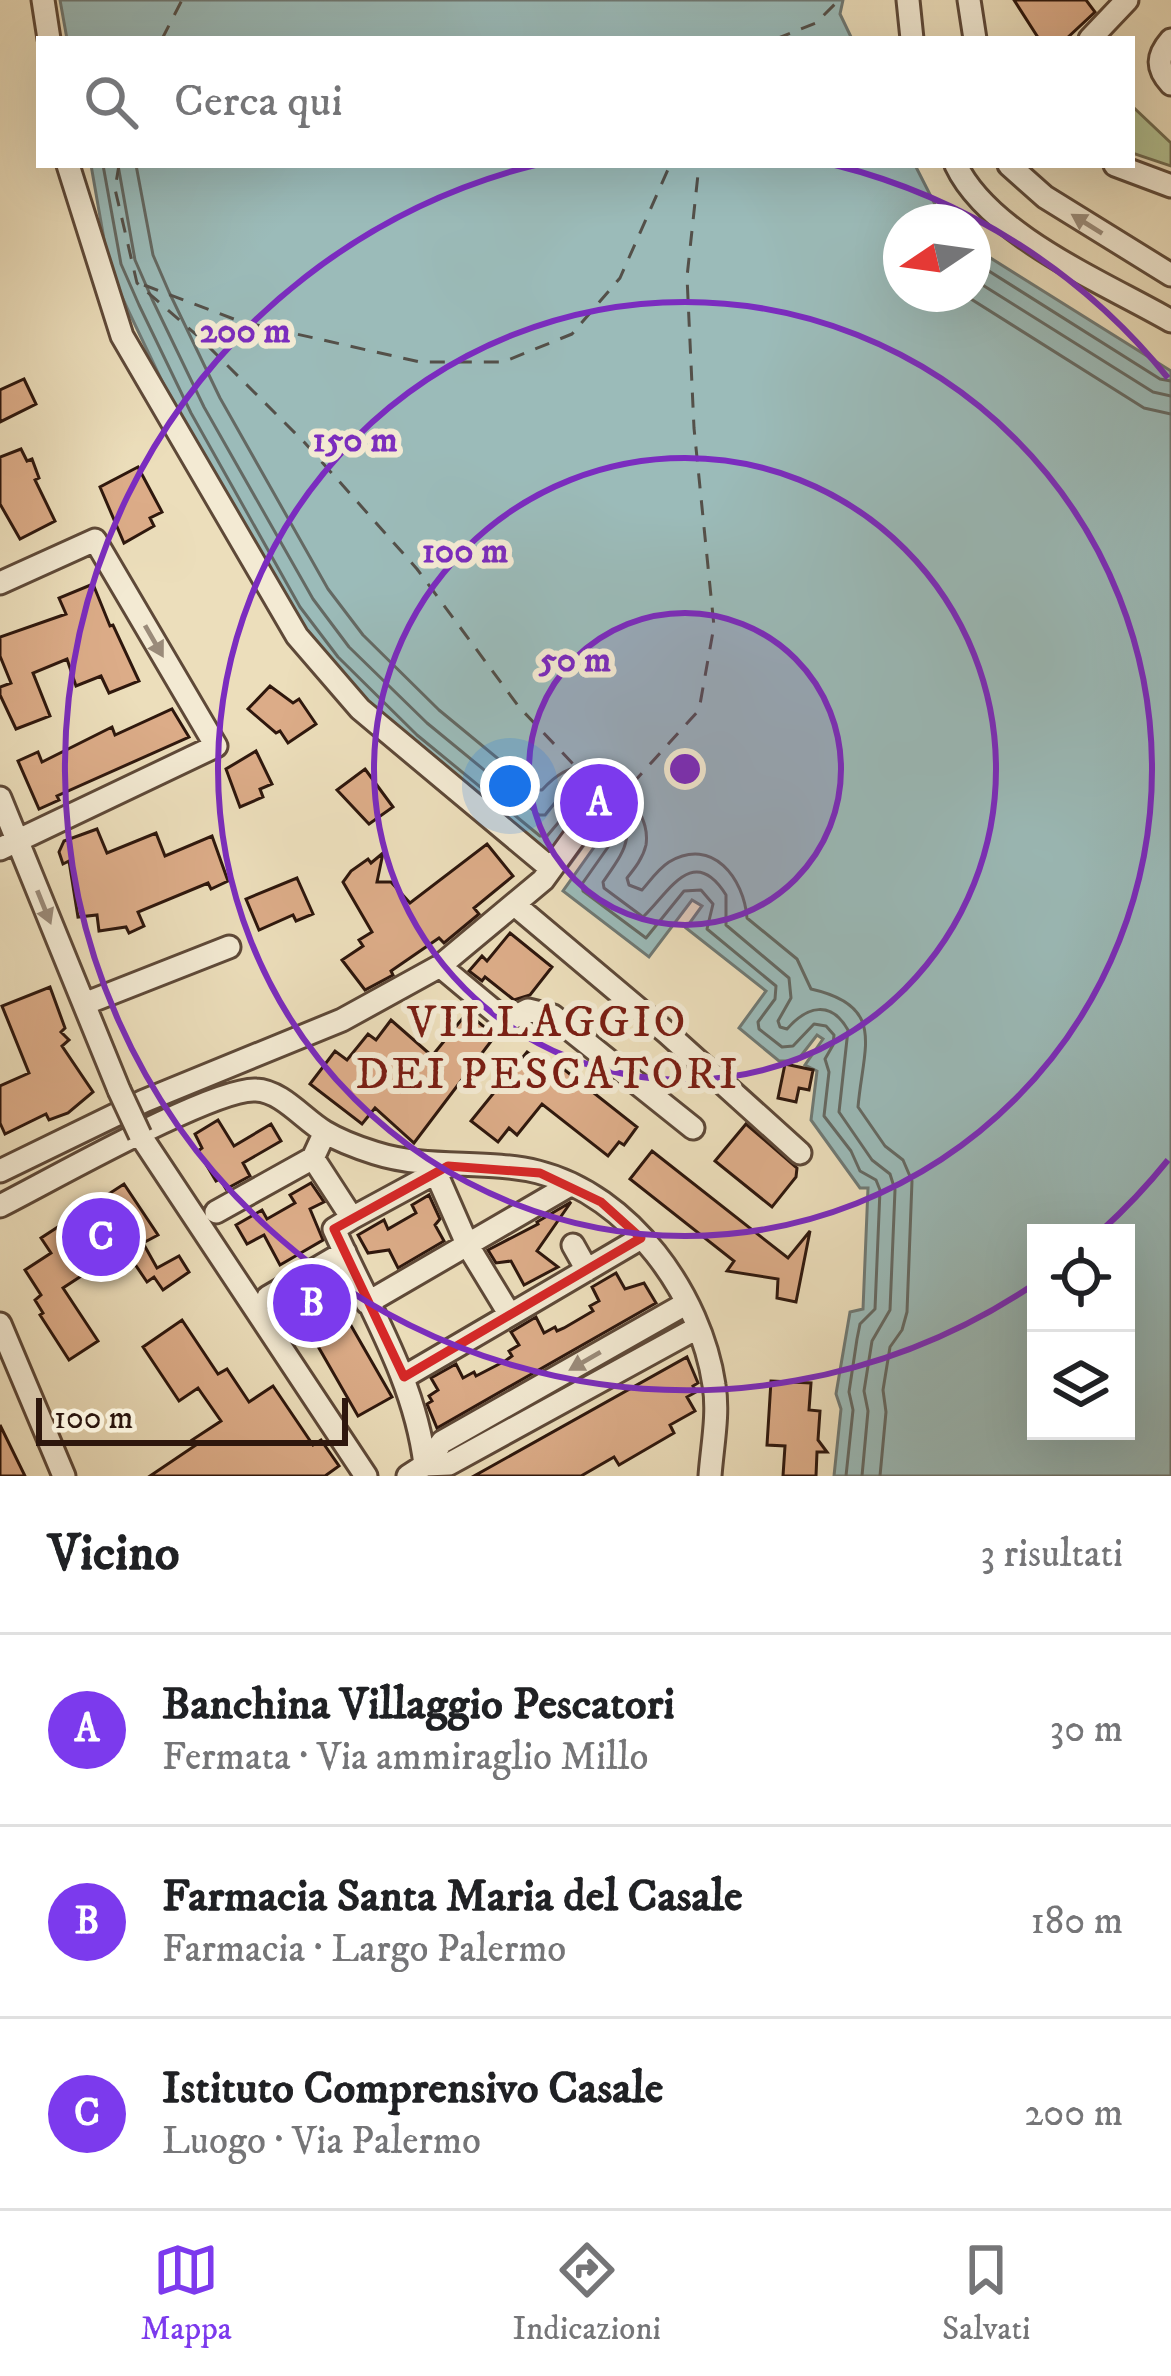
<!DOCTYPE html>
<html lang="it">
<head>
<meta charset="utf-8">
<style>
  body { margin:0; font-family:"IM FELL DW Pica",serif; background:#f6f6f6; color:#202124 }
  .controls { position:absolute; right:36px; bottom:36px; display:grid; overflow:hidden; border-radius:0px; box-shadow:0 12px 48px #0002 }
  .controls button { width:108px; height:108px; display:grid; place-items:center; padding:0; border:0; border-bottom:3px solid #e0e0e0; background:#fff; color:#202124; font:60px sans-serif }
  .compass { position:absolute; left:883px; top:204px; width:108px; height:108px; border-radius:50%; background:#fff; box-shadow:0 12px 48px #0002; rotate:257deg }
  .scale { position:absolute; left:36px; bottom:30px; width:312px; box-sizing:border-box; padding-left:12px; border:6px solid #2e170d; border-top:0; font-size:33px; line-height:42px; white-space:nowrap; color:#2e170d; -webkit-text-stroke:9px #f3ead3; paint-order:stroke }
  .you { position:absolute; left:510px; top:786px; width:42px; height:42px; margin:-30px; border:9px solid #fff; border-radius:50%; background:#1a73e8; box-shadow:0 0 0 18px #1a73e833 }
  .badge { display:grid; place-items:center; width:78px; height:78px; border-radius:50%; background:#7c3aed; color:#fff; font-size:39px; font-weight:700 }
  .pin { position:absolute; translate:-50% -50%; border:6px solid #fff; box-shadow:0 3px 12px #0006 }
  .list { margin:0; padding:0; list-style:none }
  h2 { display:flex; justify-content:space-between; align-items:center; height:156px; margin:0; padding:0 48px; font-size:51px }
  h2 small { font-size:39px; font-weight:400; color:#757577 }
  .list li { display:grid; grid-template-columns:78px 1fr auto; gap:36px; align-items:center; box-sizing:border-box; height:192px; padding:0 48px; border-top:3px solid #e0e0e0 }
  .list b { display:block; font-size:45px; white-space:nowrap }
  .list p { margin:0; font-size:39px; white-space:nowrap; color:#757577 }
  .list em { font-size:39px; font-style:normal; color:#757577 }
  .icon { flex:none; width:66px; height:66px; fill:none; stroke:currentColor; stroke-width:2; stroke-linecap:round; stroke-linejoin:round }
  .map { position:relative; flex:none; width:1171px; height:1476px; overflow:hidden }
  .search { position:absolute; background:#fff; box-shadow:0 12px 48px #0002; left:36px; right:36px; top:36px; height:132px; display:flex; align-items:center; gap:30px; box-sizing:border-box; padding:0 42px; border-radius:0px; color:#757577; font-size:45px }
  .sheet { height:732px; background:#fff }
  nav { display:flex; justify-content:space-around; align-items:center; box-sizing:border-box; height:168px; border-top:3px solid #e0e0e0; background:#fff; font-size:33px; color:#757577 }
  nav a { display:grid; justify-items:center; gap:6px }
  nav .on { color:#7c3aed }
  .map>svg:first-child { display:block }
</style>
</head>
<body>
<div class="map">
<svg width="1171" height="1476" viewBox="0 0 1171 1476">
  <rect width="100%" height="100%" fill="#ecdebb"/>
  <filter id="stains"><feTurbulence type="fractalNoise" baseFrequency=".00167" numOctaves="4"/><feColorMatrix values="0 0 0 0 .2 0 0 0 0 .09 0 0 0 0 .02 0 0 0 .5 -.17"/></filter>
  <radialGradient id="worn" r=".72"><stop offset=".6" stop-color="#630" stop-opacity="0"/><stop offset="1" stop-color="#630" stop-opacity=".3"/></radialGradient>
  <path fill="#b5c292" stroke="#726c50" stroke-width="3" d="M1132,106L1171,143V166L1132,153Z"/>
  <path fill="#9bbbb9" stroke="#6f7974" stroke-width="3" fill-rule="evenodd" d="M60,0H843L840,14L852,39H67Z
    M91,165H915L944,222H901V294H973V247L1171,371V1476H834L841,1409L836,1394L850,1312L863,1309L868,1188H860L811,1120L817,1071L805,1065L823,1039L817,1035L797,1061H779L739,1028L766,991L686,928L702,906L692,900L649,957L563,891L602,836L595,830L565,871L558,862L584,810L546,856L409,744L329,664L291,614L180,419L128,310L109,268ZM1036,1233H1126V1431H1036Z"/>
  <g fill="none" stroke-linecap="round" stroke-linejoin="round">
    <path stroke="#646963" stroke-width="3" d="M103,165L121,264L139,305L191,413L300,607L338,657L417,735L540,836H547L575,803L585,799
      M118,165L135,260L152,299L204,407L313,599L349,647L427,723L539,815H545C562,794 576,775 604,791
      M136,165L153,255L169,292L220,398L328,589L363,635L439,710L536,790H542C579,749 616,765 638,809C644,821 648,831 646,845C643,858 635,868 627,878L629,885L642,890C650,881 658,869 669,862C713,836 744,879 747,918L797,959L811,989C887,1006 863,1047 858,1107L885,1146L903,1160L912,1181L907,1312L902,1330L890,1347L883,1390L886,1412L880,1476
      M973,261L1160,379L1171,381
      M973,279L1153,392L1171,396
      M963,294L1144,408L1171,414
      M611,796C638,835 627,847 603,882L604,888L643,917C668,894 693,842 726,895V925L789,978L791,998L778,1021L780,1027L787,1029C807,1006 831,1000 848,1030L839,1112L872,1160L890,1174L895,1190L890,1310L872,1341L864,1391L868,1411L862,1476
      M605,818L613,840L582,884L583,891L646,938L684,891L701,890L713,904L707,929L776,986L775,999L758,1022L759,1029L782,1047L793,1046L814,1024L826,1026L834,1035L833,1045L825,1059L829,1072L824,1116L851,1151L860,1171L876,1180L880,1190L875,1309L860,1324L857,1339L849,1392L853,1410L846,1476"/>
    <path stroke="#545049" stroke-width="3" stroke-dasharray="15 12" stroke-linecap="butt" d="M162,39L182,0
      M776,39L816,23L839,0
      M119,165L115,189L137,283L200,338L305,443L417,569L519,707L576,767L593,793
      M144,285L239,321L420,362H503L572,334L620,278L670,165
      M609,799L633,783L699,710L714,626L694,428L687,277L699,165"/>
  </g>
  <path fill="#dcac88" stroke="#2e170d" stroke-width="3" d="M1014,0H1086L1095,12L1066,39H1039Z
    M24,379L36,404L0,422V390Z
    M21,449L27,461L32,459L39,478L35,480L55,521L20,539L0,504V457Z
    M138,467L162,512L150,518L154,526L124,543L100,487Z
    M93,584L110,626L113,625L139,681L109,693L101,676L76,686L67,659L33,673L50,716L16,729L0,695V687L11,683L0,656V637L66,614L59,598Z
    M270,686L293,703L299,699L316,724L288,743L280,731L276,733L248,709Z
    M172,709L189,737L57,796L59,800L39,809L18,761L38,752L42,762L112,727L115,735Z
    M256,751L272,784L260,789L263,797L240,807L226,769Z
    M365,769L393,807L369,824L337,790Z
    M97,829L107,853L156,833L165,856L212,836L228,881L211,889L208,883L138,912L144,926L129,933L126,927L99,931L97,915L78,917L69,861L63,864L59,852L64,841Z
    M487,844L513,876L474,908L479,914L444,943L439,938L391,971L393,975L365,990L342,960L363,946L359,940L372,932L343,882L351,871L368,859L371,863L383,853L377,882H391L410,903Z
    M297,878L313,914L296,921L293,915L259,930L246,899Z
    M510,933L552,967L530,995L514,1000L485,977L482,981L469,971L482,956L487,961Z
    M50,987L65,1028L61,1032L69,1040L62,1046L93,1092L68,1113L49,1120L46,1114L5,1134L0,1123V1086L29,1073L2,1006Z
    M472,1017L487,1029L483,1033L492,1040L414,1143L375,1108L362,1124L310,1084L335,1051L347,1060L368,1034L376,1040L391,1020L432,1056L462,1019L467,1023Z
    M527,1052L555,1074L561,1067L637,1127L624,1145L619,1142L608,1156L542,1104L517,1135L509,1128L498,1142L471,1121Z
    M785,1064L813,1070L809,1090L799,1088L796,1102L778,1098Z
    M218,1120L234,1146L271,1124L281,1141L243,1163L250,1176L226,1189L220,1179L216,1181L198,1151L202,1148L195,1134Z
    M746,1124L797,1168L796,1177L772,1207L715,1161Z
    M652,1151L788,1258L810,1231L796,1302L777,1298L778,1279L727,1271L734,1261L630,1179Z
    M311,1183L324,1202L310,1209L323,1240L280,1265L264,1235L247,1244L236,1225L262,1210L267,1219L295,1203L290,1195Z
    M124,1184L158,1235L143,1243L157,1268L179,1256L189,1272L163,1290L154,1277L147,1282L124,1248L63,1288L98,1341L69,1360L40,1315L43,1313L35,1300L41,1295L25,1270L51,1253L41,1238Z
    M429,1195L440,1219L435,1225L444,1241L398,1268L389,1250L368,1253L358,1235L384,1220L388,1229L416,1213L412,1205Z
    M571,1202L537,1251L558,1267L524,1285L511,1261L496,1263L488,1250L538,1224L537,1222Z
    M616,1273L625,1289L644,1283L656,1303L437,1428L427,1404L432,1401L429,1396L438,1390L431,1378L456,1364L463,1378L474,1372L476,1376L505,1361L512,1356L509,1351L519,1345L511,1332L536,1317L544,1333L555,1327L557,1331L564,1328L593,1311L590,1306L599,1301L592,1287Z
    M330,1289L392,1397L358,1416L296,1308Z
    M182,1320L218,1374L227,1369L249,1402L273,1386L313,1445L321,1440L339,1466L325,1476H150L196,1445L192,1440L221,1421L198,1388L179,1401L143,1347Z
    M687,1357L698,1383L693,1386L696,1392L687,1397L695,1411L670,1425L674,1433L619,1465L614,1457L581,1476H474Z
    M771,1381L811,1383L809,1410L820,1411L818,1440L827,1452H817L816,1476H783L785,1446L767,1445Z
    M0,1425L25,1476H0Z"/>
  <g fill="none" stroke-linecap="round" stroke-linejoin="round">
    <defs>
      <path id="minor" d="M43,0L49,39
        M908,0L912,39
        M969,0L975,39
        M1090,39L1127,0
        M1171,40C1157,56 1156,68 1171,84
        M68,165L122,336L297,636L360,709L549,867
        M956,165C989,235 1105,283 1171,321
        M1009,165L1045,197L1171,275
        M1115,165L1171,186
        M0,583L95,540L216,746L0,849
        M0,798L119,1090
        M515,905L667,1033L800,1153
        M440,966L506,1021L528,1010L553,1016L693,1128
        M84,1004L229,947
        M325,1132L313,1158L352,1218L448,1166
        M140,1135L366,1476
        M0,1171L144,1101L342,1020L440,966L543,880L599,803
        M436,1173L468,1246L510,1315L641,1238
        M0,1206C46,1183 214,1087 256,1090C282,1091 304,1120 325,1132C340,1141 359,1148 375,1153C428,1170 485,1159 538,1172C630,1195 701,1295 714,1385C719,1414 712,1447 710,1476
        M216,1212L313,1158
        M352,1218L334,1229C368,1306 415,1380 425,1465
        M573,1245L587,1270
        M268,1297L345,1252
        M367,1303L570,1185
        M0,1324L64,1476
        M404,1377L510,1315
        M425,1465L449,1464L697,1328
        M408,1476L425,1465L442,1442L687,1303"/>
    </defs>
    <use href="#minor" stroke="#5e4938" stroke-width="27"/>
    <use href="#minor" stroke="#f3ead3" stroke-width="21"/>
    <defs>
      <path id="minor-bridge" d="M119,1090L140,1135"/>
    </defs>
    <use href="#minor-bridge" stroke="#5e4938" stroke-width="27" stroke-linecap="butt"/>
    <use href="#minor-bridge" stroke="#f3ead3" stroke-width="21"/>
  </g>
  <defs><path id="oneway-solid" d="M-6-.8H1V-3.2L6.5 0L1 3.2V.8H-6Z" transform="scale(3)"/></defs>
  <g fill="#9a8b7a">
    <use href="#oneway-solid" transform="translate(1087 224) rotate(-148)"/>
    <use href="#oneway-solid" transform="translate(154 641) rotate(60)"/>
    <use href="#oneway-solid" transform="translate(44 907) rotate(68)"/>
    <use href="#oneway-solid" transform="translate(585 1361) rotate(150)"/>
  </g>
  <path fill="none" stroke="#d62828" stroke-width="9" stroke-linejoin="round" d="M448,1166L540,1173L601,1202L641,1238L404,1377L334,1229Z"/>
  <circle cx="685" cy="769" r="156" fill="#7b2cbf" fill-opacity=".12"/>
  <g fill="none" stroke="#7b2cbf" stroke-width="6">
    <circle cx="685" cy="769" r="156"/>
    <circle cx="685" cy="769" r="311"/>
    <circle cx="685" cy="769" r="467"/>
    <path d="M1168 1160A622 622 0 0 1 1101 1231M1033 1285A622 622 0 1 1 535 165M835 165A622 622 0 0 1 1168 378"/>
  </g>
  <g text-anchor="middle" dominant-baseline="central" stroke-width="12" stroke-linejoin="round" paint-order="stroke">
    <g font-size="45" letter-spacing="3" fill="#7a1f14" stroke="#f3ead3">
      <text x="548" y="1023">VILLAGGIO<tspan x="548" dy="52">DEI PESCATORI</tspan></text>
    </g>
  </g>
  <circle cx="685" cy="769" r="18" fill="#7b2cbf" stroke="#f3ead3" stroke-width="6"/>
  <g font-size="36" text-anchor="middle" font-weight="bold" fill="#7b2cbf" stroke="#f3ead3" stroke-width="12" stroke-linejoin="round" paint-order="stroke">
    <text x="245" y="342">200 m</text>
    <text x="355" y="451">150 m</text>
    <text x="465" y="562">100 m</text>
    <text x="575" y="671">50 m</text>
  </g>
  <rect width="100%" height="100%" filter="url(#stains)"/>
  <rect width="100%" height="100%" fill="url(#worn)"/>
</svg>
<div class="controls">
<button><svg class="icon" aria-label="locate" viewBox="0 0 24 24"><circle cx="12" cy="12" r="6"/><path d="M12 2v4M12 18v4M2 12h4M18 12h4"/></svg></button>
<button><svg class="icon" aria-label="layers" viewBox="0 0 24 24"><path d="M12 4l9 5-9 5-9-5zM3 14l9 5 9-5"/></svg></button>
</div>
<svg class="compass" viewBox="-18 -18 36 36"><path d="M0-13l5 13h-10z" fill="#e53935"/><path d="M0 13l5-13h-10z" fill="#757577"/></svg>
<div class="scale">100 m</div>
<div class="you"></div>
<div class="pin badge" style="left:599px;top:803px">A</div>
<div class="pin badge" style="left:312px;top:1303px">B</div>
<div class="pin badge" style="left:101px;top:1237px">C</div>
<div class="search"><svg class="icon" aria-label="search" viewBox="0 0 24 24"><circle cx="10" cy="10" r="6"/><path d="M15 15l6 6"/></svg>Cerca qui</div>
</div>
<section class="sheet">
<h2>Vicino<small>3 risultati</small></h2>
<ul class="list">
<li><span class="badge">A</span><div><b>Banchina Villaggio Pescatori</b><p>Fermata · Via ammiraglio Millo</p></div><em>30 m</em></li>
<li><span class="badge">B</span><div><b>Farmacia Santa Maria del Casale</b><p>Farmacia · Largo Palermo</p></div><em>180 m</em></li>
<li><span class="badge">C</span><div><b>Istituto Comprensivo Casale</b><p>Luogo · Via Palermo</p></div><em>200 m</em></li>
</ul>
</section>
<nav>
<a class="on"><svg class="icon" aria-label="map" viewBox="0 0 24 24"><path d="M3 6l6-2 6 2 6-2v14l-6 2-6-2-6 2zM9 4v14M15 6v14"/></svg>Mappa</a>
<a><svg class="icon" aria-label="directions" viewBox="0 0 24 24"><path d="M12 3l9 9-9 9-9-9zM9 14v-3h6M13 9l2 2-2 2"/></svg>Indicazioni</a>
<a><svg class="icon" aria-label="saved" viewBox="0 0 24 24"><path d="M7 4h10v16l-5-4-5 4z"/></svg>Salvati</a>
</nav>
</body>
</html>
